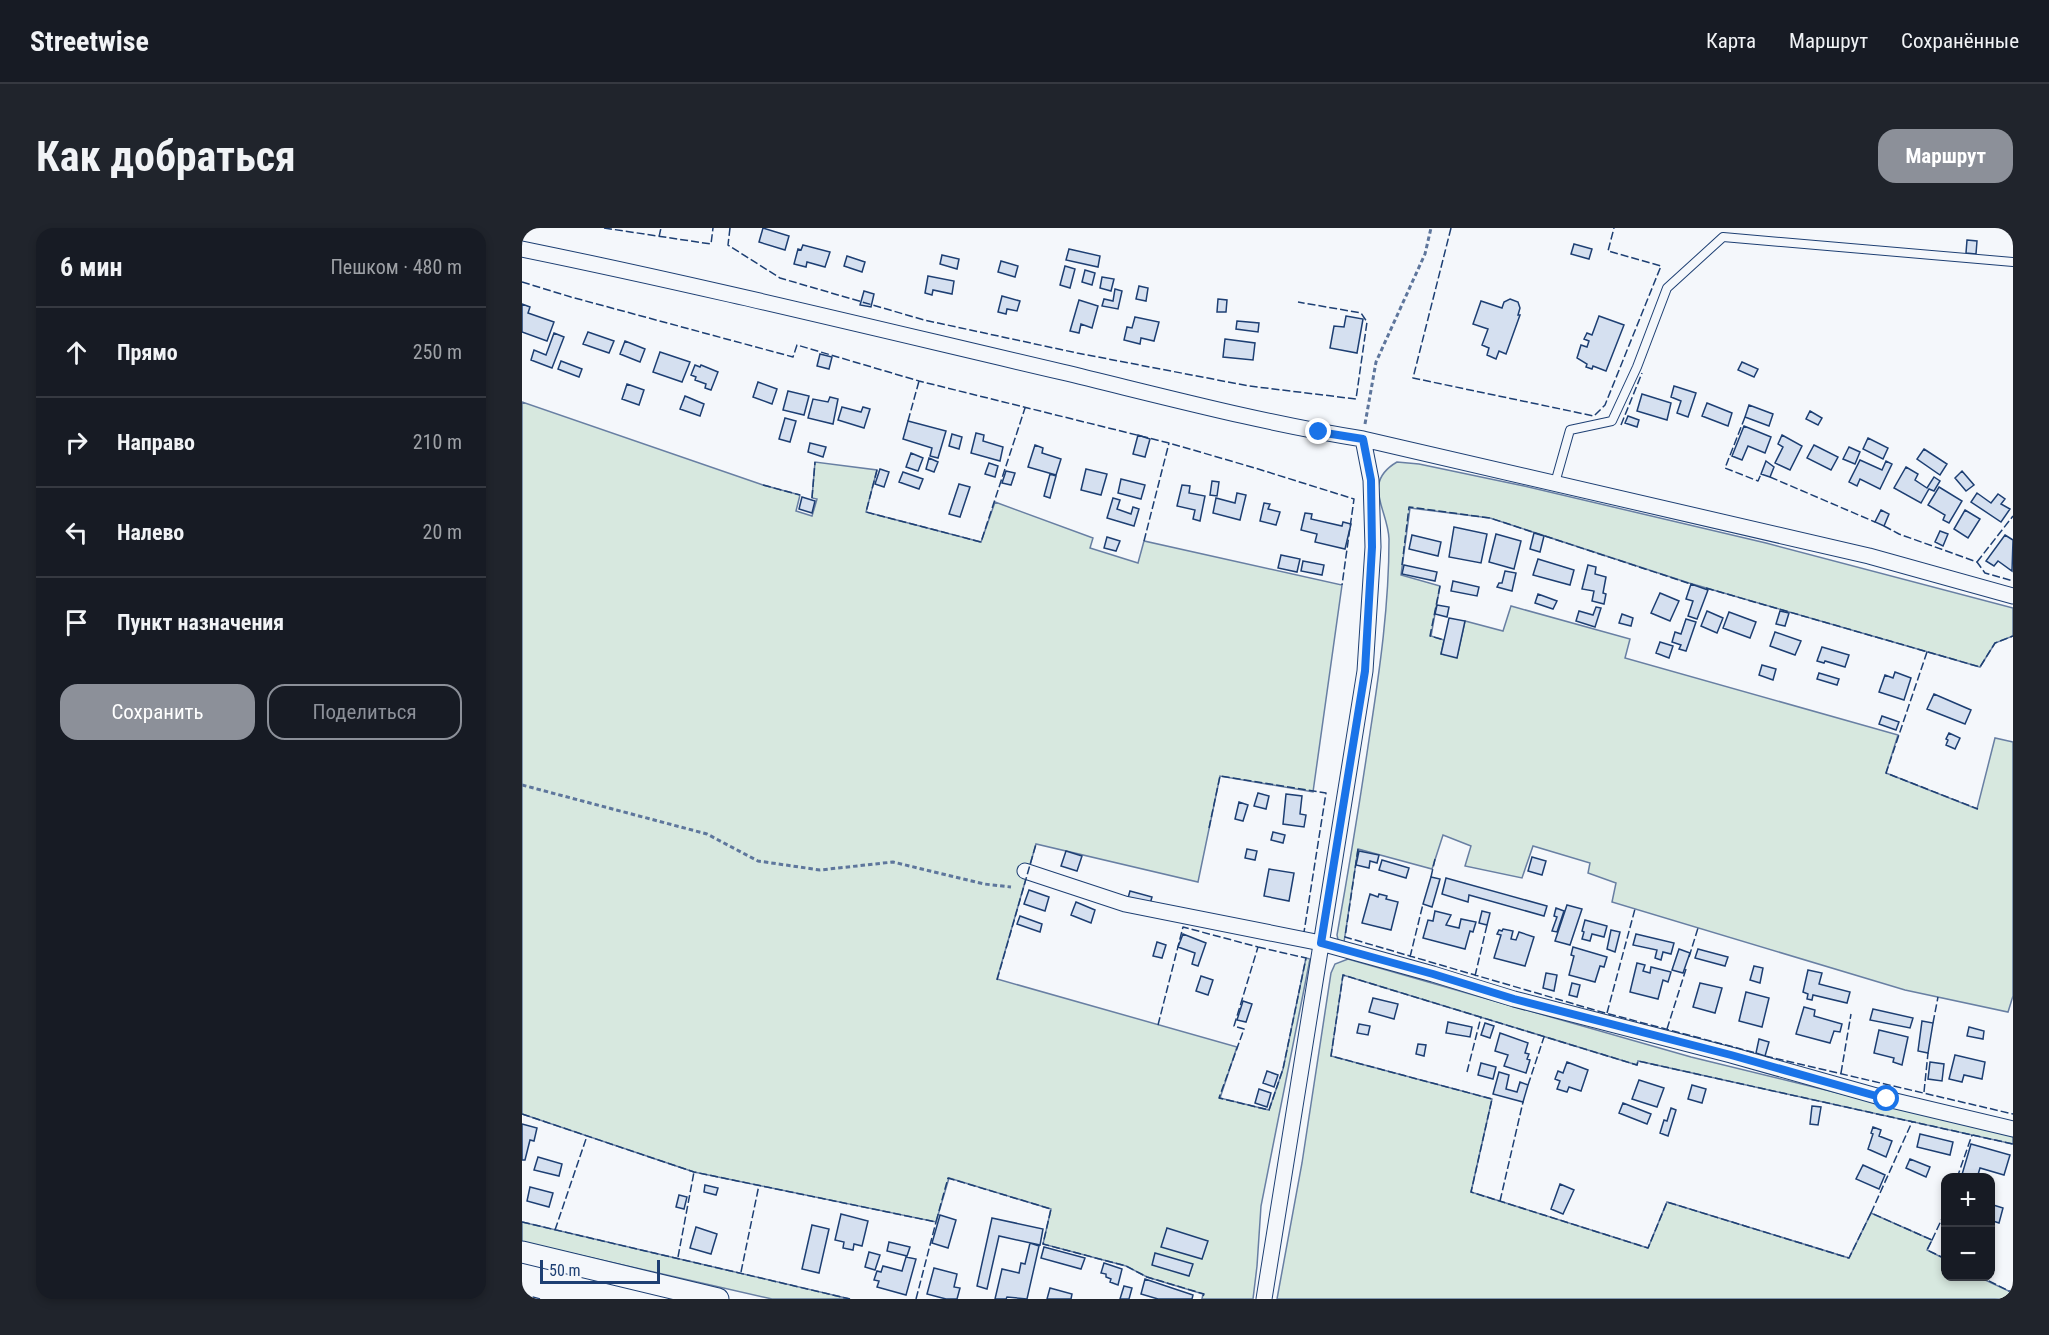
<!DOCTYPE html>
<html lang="ru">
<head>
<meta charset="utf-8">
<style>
  body { margin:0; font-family:"Roboto Condensed",sans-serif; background:#20242c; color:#f1f3f6 }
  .controls { position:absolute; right:18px; bottom:18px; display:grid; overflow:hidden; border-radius:12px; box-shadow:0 3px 9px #0003 }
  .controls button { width:54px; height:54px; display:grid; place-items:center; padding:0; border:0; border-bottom:2px solid #363941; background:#171b24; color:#f1f3f6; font:30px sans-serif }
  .scale { position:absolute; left:18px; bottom:15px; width:120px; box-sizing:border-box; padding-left:6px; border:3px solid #1d3f73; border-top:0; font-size:16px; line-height:21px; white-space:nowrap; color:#1d3f73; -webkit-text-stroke:4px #f4f7fb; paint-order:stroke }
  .stop { position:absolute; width:18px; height:18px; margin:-14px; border:4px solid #1a73e8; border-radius:50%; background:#fff }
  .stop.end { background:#1a73e8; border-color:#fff; box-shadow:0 2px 6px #0008 }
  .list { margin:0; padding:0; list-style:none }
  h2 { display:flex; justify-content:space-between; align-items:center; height:78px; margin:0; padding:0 24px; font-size:26px }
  h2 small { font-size:20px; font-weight:400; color:#9ea1a6 }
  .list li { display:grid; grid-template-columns:39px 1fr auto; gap:18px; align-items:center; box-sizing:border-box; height:90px; padding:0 24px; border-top:2px solid #363941 }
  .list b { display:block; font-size:22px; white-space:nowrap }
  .list em { font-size:20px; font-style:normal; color:#9ea1a6 }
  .actions { display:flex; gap:12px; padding:18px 24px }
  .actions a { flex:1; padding:14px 0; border:2px solid #8c9099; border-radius:18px; text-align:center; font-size:21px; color:#8c9099 }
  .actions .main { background:#8c9099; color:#fff }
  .icon { flex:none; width:33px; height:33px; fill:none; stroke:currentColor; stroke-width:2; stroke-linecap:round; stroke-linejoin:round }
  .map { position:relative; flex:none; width:1491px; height:1071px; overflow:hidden; border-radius:18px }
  header { display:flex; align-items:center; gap:36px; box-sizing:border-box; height:84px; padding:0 30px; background:#171b24; border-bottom:2px solid #363941 }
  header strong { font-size:28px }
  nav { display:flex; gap:33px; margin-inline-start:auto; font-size:21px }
  .intro { display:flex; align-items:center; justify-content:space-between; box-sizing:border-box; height:144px; padding:0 36px }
  h1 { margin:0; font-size:42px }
  .button { padding:15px 27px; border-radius:18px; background:#8c9099; color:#fff; font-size:21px; font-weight:700 }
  main { display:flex; gap:36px; padding:0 36px }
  aside { flex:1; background:#171b24; border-radius:18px; box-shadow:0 3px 9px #0003 }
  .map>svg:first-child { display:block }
</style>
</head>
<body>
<header>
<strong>Streetwise</strong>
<nav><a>Карта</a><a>Маршрут</a><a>Сохранённые</a></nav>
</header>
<div class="intro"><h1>Как добраться</h1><a class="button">Маршрут</a></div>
<main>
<aside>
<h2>6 мин<small>Пешком · 480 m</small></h2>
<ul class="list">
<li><svg class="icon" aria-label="ahead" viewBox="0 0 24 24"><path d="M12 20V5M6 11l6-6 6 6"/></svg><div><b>Прямо</b></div><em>250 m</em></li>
<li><svg class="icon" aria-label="right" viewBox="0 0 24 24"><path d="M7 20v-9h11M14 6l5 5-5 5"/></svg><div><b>Направо</b></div><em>210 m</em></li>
<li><svg class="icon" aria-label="left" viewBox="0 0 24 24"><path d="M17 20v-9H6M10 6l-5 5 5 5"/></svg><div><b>Налево</b></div><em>20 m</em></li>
<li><svg class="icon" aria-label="arrive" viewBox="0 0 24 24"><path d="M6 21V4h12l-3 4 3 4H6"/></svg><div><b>Пункт назначения</b></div></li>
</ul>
<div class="actions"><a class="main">Сохранить</a><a>Поделиться</a></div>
</aside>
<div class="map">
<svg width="1491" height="1071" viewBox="0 0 1491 1071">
  <rect width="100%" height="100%" fill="#f4f7fb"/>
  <path fill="#d7e8df" stroke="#687fa3" stroke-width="1.5" d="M0,174L241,257L278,267L274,283L290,288L295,271L290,270L293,234L355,242L344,284L459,314L473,274L571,310L568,320L616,335L622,313L820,357L791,564L698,548L676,654L514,616L475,751L715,819L698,870L747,882L761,841L784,730L788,731L739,978L735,1038L731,1071H680L681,1066L625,1049L604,1038L521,1016L529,981L427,950L414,994L172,944L0,886Z
    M875,234L897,236L1002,258L1244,315L1491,380V408L1473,415L1458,439L1167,355L968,290L888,280L879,347L918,358L909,408L922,412L919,426L935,429L943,393L981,403L989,378L1108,411L1103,430L1376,507L1364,545L1455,581L1473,510L1491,514V768L1486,784L1383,762L1090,674L1094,655L1066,645L1068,635L1011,618L1000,650L943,638L949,618L921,607L910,641L836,621L822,714L816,712L815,707C827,640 838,573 848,505C858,440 867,377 867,311C866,281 839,255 875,234Z
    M826,731L1169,829L1491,908V916L1116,833L1115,837L821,747L809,828L970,871L949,964L1126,1020L1145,974L1327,1030L1349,985L1410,1012L1405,1022L1423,1031L1424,1048L1457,1049L1491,1065V1071H755L780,935L809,745L813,736Z
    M0,994L328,1071H250L0,1014Z"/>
  <path fill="#d5e0f0" stroke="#1d3f73" stroke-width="1.5" d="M241,0L267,8L263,22L237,14Z
    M1445,12L1455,13L1454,26L1444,25Z
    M1052,16L1070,21L1067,31L1049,26Z
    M281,17L308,24L303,39L285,34L284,39L272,36L276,21L279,22Z
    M547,21L578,28L576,39L544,32Z
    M420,27L437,31L435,41L418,36Z
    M325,28L343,34L340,44L322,38Z
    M479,33L496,38L493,49L476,44Z
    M543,38L553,41L548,60L538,57Z
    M563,42L573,45L570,57L560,54Z
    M406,48L432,53L430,66L411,62L410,67L403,65Z
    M580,49L592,51L589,63L578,60Z
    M617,58L626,60L624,73L614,71Z
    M593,61L600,63L596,81L580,78L582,71L591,73Z
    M342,63L352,66L349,79L338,77Z
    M480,68L498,73L495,83L485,81L484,86L476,84Z
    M696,71L705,72L704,84H695Z
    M988,71L996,74L998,80L996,87H998L984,126L977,123L974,131L965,127L967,120L960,117L966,101L951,96L959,73L980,80L982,74Z
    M557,72L576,78L570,100L559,96L557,105L548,103Z
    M0,76L8,79L6,85L32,94L25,113L0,104Z
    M824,88L841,91L835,125L808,120L812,98L822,99Z
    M1077,88L1102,97L1084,143L1071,138L1070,141L1064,139L1065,136L1055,130L1059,117L1065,119L1067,113L1062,111L1065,105L1070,107Z
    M613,89L637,94L632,113L619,110L618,116L602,112L605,99L610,100Z
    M715,93L737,95L736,104L714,101Z
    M66,104L92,113L87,125L61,116Z
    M32,105L42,109L30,140L9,132L12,122L24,127Z
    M703,111L733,115L731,132L701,129Z
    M103,113L123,121L118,134L98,126Z
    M138,124L168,134L160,154L131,144Z
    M298,126L310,129L307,141L295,138Z
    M39,133L60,141L57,149L36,141Z
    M1220,134L1236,141L1232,149L1216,142Z
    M173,137L178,139L179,137L196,144L189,162L183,160L184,156L173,152L174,149L169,147Z
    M236,154L255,161L250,176L231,169Z
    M105,156L122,162L117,177L100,171Z
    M1152,158L1174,165L1166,189L1155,185L1159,173L1149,169Z
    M266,163L287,168L282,187L261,182Z
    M1120,166L1149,175L1145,192L1115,183Z
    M163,168L182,176L178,188L158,181Z
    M308,169L316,171L311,196L286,190L291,171L306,174Z
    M1185,175L1210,185L1206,198L1180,188Z
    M1227,177L1251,186L1247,198L1223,189Z
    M320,179L339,184L341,179L348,181L342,200L316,192Z
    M1288,183L1300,190L1296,197L1284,191Z
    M1106,188L1117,192L1115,199L1103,195Z
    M263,190L274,193L268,214L257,211Z
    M386,193L424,203L416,230L408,228L410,220L381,211Z
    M1222,198L1249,209L1243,225L1226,218L1220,232L1210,228Z
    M454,205L462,207L461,213L481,219L478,233L449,225Z
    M430,206L440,209L437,221L427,218Z
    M616,207L628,211L623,229L611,226Z
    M1260,207L1280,218L1268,242L1253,235L1261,219L1256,216Z
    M1346,210L1366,220L1361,231L1341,221Z
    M288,215L304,219L301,229L286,224Z
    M513,217L521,220L520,225L539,231L534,247L506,239Z
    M1292,217L1316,229L1309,242L1285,230Z
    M1327,219L1338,224L1333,236L1321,231Z
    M1402,221L1425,236L1418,247L1395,231Z
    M389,225L401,230L396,243L384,239Z
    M407,230L416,234L412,244L404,241Z
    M1338,232L1360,242L1364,233L1370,236L1358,261L1338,251L1335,258L1327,254Z
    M1244,233L1252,239L1248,249L1239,246Z
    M467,235L476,238L473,249L463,246Z
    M1384,239L1396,246L1393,252L1405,260L1412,249L1418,253L1412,263L1407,261L1399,275L1372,260Z
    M358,241L367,244L362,259L353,256Z
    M564,241L585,246L579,267L559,262Z
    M484,243L493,245L489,257L480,255Z
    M1440,243L1452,257L1444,263L1433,250Z
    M381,244L401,251L397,261L377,254Z
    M528,246L534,248L528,270L522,268Z
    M599,251L623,257L619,271L596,265Z
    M690,253L697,254L695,268L688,267Z
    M437,256L448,259L438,289L427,286Z
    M660,257L668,258L667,265L683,268L678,293L671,291L673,282L655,278Z
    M1417,259L1440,273L1427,295L1421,292L1423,287L1406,277Z
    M715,265L724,267L718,292L691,285L694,270L713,275Z
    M1455,265L1469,275L1476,266L1483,271L1479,276L1488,281L1479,294L1449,274Z
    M280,269L293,273L290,285L277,281Z
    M591,270L598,272L595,281L609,286L611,279L617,281L612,298L585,290Z
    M742,275L748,276L746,281L758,284L754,297L738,293Z
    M1359,282L1367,286L1362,298L1353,294Z
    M1443,282L1458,291L1446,310L1432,301Z
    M783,285L790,286L789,291L820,298L821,294L829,296L823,321L793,314L795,306L779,302Z
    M932,299L965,306L959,335L927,329Z
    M1418,303L1426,306L1421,318L1413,314Z
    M1012,305L1022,308L1018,324L1008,321Z
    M974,306L999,313L992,341L967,334Z
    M890,307L919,314L916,328L887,321Z
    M1483,307L1491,312L1490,343L1476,333L1472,338L1464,333Z
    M585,309L598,313L594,323L582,320Z
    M759,327L778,331L775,344L756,340Z
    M1016,331L1052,342L1048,357L1011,347Z
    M781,333L802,337L800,347L779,343Z
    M882,337L915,344L913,353L880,346Z
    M1066,337L1074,339L1073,346L1084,349L1081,365L1084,366L1082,376L1070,373L1072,363L1060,361Z
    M983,343L994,345L990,363L975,359L977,355H980Z
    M931,353L957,359L955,368L929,363Z
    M1169,356L1186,362L1175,391L1166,388L1171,373L1164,371Z
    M1138,365L1157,373L1148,393L1129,385Z
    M1016,366L1035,373L1031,381L1013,375Z
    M915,377L927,379L925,389L913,386Z
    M1074,379L1079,380L1073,399L1054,393L1057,383L1071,387Z
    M1185,383L1201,390L1195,405L1179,398Z
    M1258,383L1267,385L1263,398L1254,396Z
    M1207,384L1234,394L1228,410L1201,400Z
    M1100,386L1111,390L1109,398L1097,395Z
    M927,390L943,393L935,430L919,426Z
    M1164,391L1174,394L1164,423L1157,421L1159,417L1150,414L1153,404L1159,406Z
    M1253,404L1279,413L1273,427L1248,418Z
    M1138,414L1151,418L1147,430L1134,425Z
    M1300,419L1327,427L1323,439L1303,433L1302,435L1295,433Z
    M1240,437L1254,441L1251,452L1237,447Z
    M1373,444L1389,450L1382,472L1357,464L1363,447L1371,450Z
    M1297,445L1317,451L1315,457L1295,451Z
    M1412,466L1449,482L1443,496L1405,481Z
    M1360,488L1377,494L1374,502L1357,496Z
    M1427,505L1438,510L1433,521L1424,517L1426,512L1424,511Z
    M736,565L747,568L744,581L732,578Z
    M764,566L780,568L778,586L784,587L782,599L761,596Z
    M717,574L726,577L721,593L713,591Z
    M751,604L763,607L761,615L749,612Z
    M725,621L735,623L733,632L723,630Z
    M544,623L560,628L555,643L539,638Z
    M837,623L857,627L855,635L848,633L847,640L834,637Z
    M1010,629L1024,633L1020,647L1006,643Z
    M860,632L887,640L884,650L857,642Z
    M747,641L772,645L767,673L742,668Z
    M909,649L918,651L910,679L901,676Z
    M924,650L1025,678L1022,688L947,667L946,674L920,666Z
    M507,662L527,669L523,683L502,676Z
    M608,663L630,669L626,683L604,677Z
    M848,666L856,669L857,666L865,668L864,671L876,674L869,702L840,695Z
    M554,674L573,682L569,695L549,687Z
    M1045,677L1060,681L1048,717L1033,713Z
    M1034,680L1042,683L1035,704L1030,703L1035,689L1032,688Z
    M913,683L929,687L924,697L937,700L939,691L954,694L951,704L948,703L943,721L901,710L906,692L911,693Z
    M960,683L968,685L965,697L957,695Z
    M498,688L520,696L518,704L495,696Z
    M1063,692L1085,698L1082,709L1070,706L1068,713L1060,711L1062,704L1060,703Z
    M981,701L991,703L989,711L994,712L997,704L1012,709L1003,738L972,730L979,707L975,706L977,702L980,703Z
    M1089,702L1098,704L1093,724L1085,721Z
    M661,706L684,715L676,738L670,736L673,725L656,719Z
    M1114,706L1152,715L1149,726L1141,724L1139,732L1133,730L1135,722L1111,717Z
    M635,714L644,717L640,730L631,728Z
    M1051,719L1085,729L1082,739L1078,738L1073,754L1047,747L1052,728L1049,727Z
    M1157,721L1168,725L1161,745L1150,742Z
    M1176,721L1206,729L1203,738L1173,730Z
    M1115,735L1123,737L1121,743L1128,745L1129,739L1149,744L1146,754L1141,752L1136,771L1108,764Z
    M1232,738L1241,740L1238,755L1228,752Z
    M1286,742L1300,745L1297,756L1328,764L1325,775L1291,767L1290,772L1285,771L1286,766L1281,764Z
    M1024,745L1035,747L1032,763L1021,760Z
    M679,748L691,752L686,767L674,763Z
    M1050,755L1058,757L1055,769L1047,767Z
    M1178,755L1200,760L1193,785L1171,779Z
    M1224,764L1247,770L1240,799L1217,793Z
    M851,770L876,776L872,791L847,784Z
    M721,773L730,776L724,794L715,792Z
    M1282,779L1293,782L1292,788L1320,796L1318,804L1312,803L1308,815L1274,806Z
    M1351,781L1391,790L1388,800L1348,792Z
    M1400,793L1411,795L1406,825L1396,823Z
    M926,794L950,799L948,809L924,805Z
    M963,795L972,798L968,810L959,807Z
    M837,796L848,798L846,807L835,805Z
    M1447,799L1462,803L1461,811L1445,808Z
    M1357,802L1386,809L1380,837L1371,834L1372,830L1352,825Z
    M978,805L1006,815L1003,825L1007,826L1005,831L1008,832L1004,845L982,838L986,827L973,823Z
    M1237,811L1247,814L1243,828L1234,825Z
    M896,816L904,817L902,828L894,826Z
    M1433,827L1463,834L1460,851L1442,847L1440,854L1427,851Z
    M1045,834L1066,842L1059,863L1047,859L1045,864L1035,861L1038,853L1033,851L1036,843L1041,845Z
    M1408,834L1422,836L1420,853L1406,851Z
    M959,835L974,839L971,851L956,847Z
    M745,843L756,847L752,859L741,855Z
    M977,844L987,847L984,861L995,864L998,854L1006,857L1001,874L971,866Z
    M1117,852L1142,860L1135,879L1110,871Z
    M1170,857L1184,861L1180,875L1166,871Z
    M737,861L749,865L745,879L733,875Z
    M1101,875L1129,886L1125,896L1097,885Z
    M1290,878L1299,879L1296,897L1288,896Z
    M1149,880L1154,882L1146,908L1138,905L1142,892L1145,893Z
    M0,896L15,900L12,913L8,912L3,932H0Z
    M1351,899L1359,902L1357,908L1370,913L1364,929L1346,921L1351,906L1349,905Z
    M1398,906L1431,914L1428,927L1395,919Z
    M1449,916L1488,927L1482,947L1458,940L1455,950H1439Z
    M16,929L40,936L37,948L12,942Z
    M1388,931L1408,939L1404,949L1384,940Z
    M1341,937L1363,947L1357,961L1334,951Z
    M1038,956L1052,962L1041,986L1029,981Z
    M183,957L196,960L194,967L182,964Z
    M8,959L31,965L27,979L5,973Z
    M157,967L165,969L162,981L154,979Z
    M1468,976L1481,980L1477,995L1468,992Z
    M319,986L346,993L340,1018L332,1016L331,1022L321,1020L322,1014L313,1012Z
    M418,987L434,992L426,1020L410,1015Z
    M470,990L521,1001L518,1017L477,1008L465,1061L455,1058Z
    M290,997L307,1001L297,1045L280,1041Z
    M174,999L195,1006L189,1026L168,1020Z
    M645,1000L686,1013L680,1031L639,1019Z
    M367,1014L388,1019L385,1028L365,1023Z
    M508,1015L517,1018L505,1071L485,1069L484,1071H473L480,1041L497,1045L499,1035L503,1036Z
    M522,1019L563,1030L559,1041L519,1030Z
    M347,1024L358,1027L353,1042L343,1039Z
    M633,1025L671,1036L667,1048L630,1037Z
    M384,1029L394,1031L384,1067L355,1059L357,1053L352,1052L355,1043L359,1044L361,1038L380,1043Z
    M582,1035L600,1041L596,1057L588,1054L589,1051L584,1049V1046L579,1045Z
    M412,1040L435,1046L432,1059L438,1060L435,1071H424L405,1066Z
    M623,1051L671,1067L670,1071H636L619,1066Z
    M602,1058L610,1060L607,1071H598Z
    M528,1060L550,1066L549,1071H525Z"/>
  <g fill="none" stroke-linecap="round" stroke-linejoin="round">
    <defs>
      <path id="lane" d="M1033,255L1048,202L1090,193L1115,139L1145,60L1201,9L1491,34"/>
      <path id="street" d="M0,21C181,58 360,102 540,144C640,168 740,195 841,211L1347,328L1491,368
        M503,643L603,676L799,715L911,746L992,771L1209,827L1365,871L1491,901
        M742,1071L843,443L851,319L849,252L841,211"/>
      <path id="secondary" d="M0,1024L196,1071"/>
    </defs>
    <use href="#lane" stroke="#1d3f73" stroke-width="10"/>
    <use href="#street" stroke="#1d3f73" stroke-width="17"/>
    <use href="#secondary" stroke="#1d3f73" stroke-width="23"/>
    <path stroke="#5e769c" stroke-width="3" stroke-dasharray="4.5 3" stroke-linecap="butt" d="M843,196L854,134L903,26L909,0
      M0,557L185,606L236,633L298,642L371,634L462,656L489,659"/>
    <use href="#lane" stroke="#f4f7fb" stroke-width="8"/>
    <use href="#street" stroke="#f4f7fb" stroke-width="15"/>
    <use href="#secondary" stroke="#f4f7fb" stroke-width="21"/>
    <path stroke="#1d3f73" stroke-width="1.5" stroke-dasharray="8 3" stroke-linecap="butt" d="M82,0L189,16L191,0
      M208,0L206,17L258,50L402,92L555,125L727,158L834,171L845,94L839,85L776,74
      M929,0L891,150L1072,188L1083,177L1139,38L1086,23L1092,0
      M137,9L139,0
      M0,54L49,69L271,129L275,117L397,153L647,215L733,240L832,271L820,357
      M1223,189L1203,240L1236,253L1239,246
      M386,193L397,153
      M1099,197L1120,145
      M355,242L344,284L459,314L503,180
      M1248,249L1353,294
      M241,257L278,267
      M290,270L293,234
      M1362,298L1377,306L1455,334L1463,345L1491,353
      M622,313L647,215
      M1455,334L1491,288
      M880,337L887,279L968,290L1172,357
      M918,358L908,408L922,412
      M1184,360L1458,439L1473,415L1491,408
      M1405,424L1364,545L1456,581
      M687,600L698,548L804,565L782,704
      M836,621L823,709L1076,783L1234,825
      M909,649L913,631
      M736,719L784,730L761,841L747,882L697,870L722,801L712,798Z
      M888,729L901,676
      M1167,729L1176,700
      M953,748L965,697
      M475,752L514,616
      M1085,785L1113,681
      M1411,795L1416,769
      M636,797L661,699L736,719
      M1145,801L1164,741
      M1243,828L1491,886
      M945,844L959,789
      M1319,845L1329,786
      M1006,857L1022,809
      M1402,864L1406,825
      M0,886L172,944L414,994L426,950L529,981L521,1016L604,1038L625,1049L682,1066L680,1071
      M1435,950L1450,907
      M978,973L1001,874
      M1349,985L1390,894
      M0,994L328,1071
      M33,1002L65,908
      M1410,1012L1424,982
      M156,1029L172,944
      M1424,1031L1405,1022L1410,1012L1349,985L1327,1030L1145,974L1126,1020L949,964L970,871L809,828L821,747L1115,837L1116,833L1491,916
      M219,1044L237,957
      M1457,1048L1491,1065
      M0,1066L18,1071
      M394,1071L414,994"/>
  </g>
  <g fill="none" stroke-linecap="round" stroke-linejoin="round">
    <path stroke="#1a73e8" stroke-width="8" d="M797,204L841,211L849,252L850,319L843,443L799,715L911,746L992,771L1209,827L1365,871"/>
  </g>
</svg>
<div class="controls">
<button>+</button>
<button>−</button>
</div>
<div class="scale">50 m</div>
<div class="stop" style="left:1365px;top:871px"></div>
<div class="stop end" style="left:797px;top:204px"></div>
</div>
</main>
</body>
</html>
